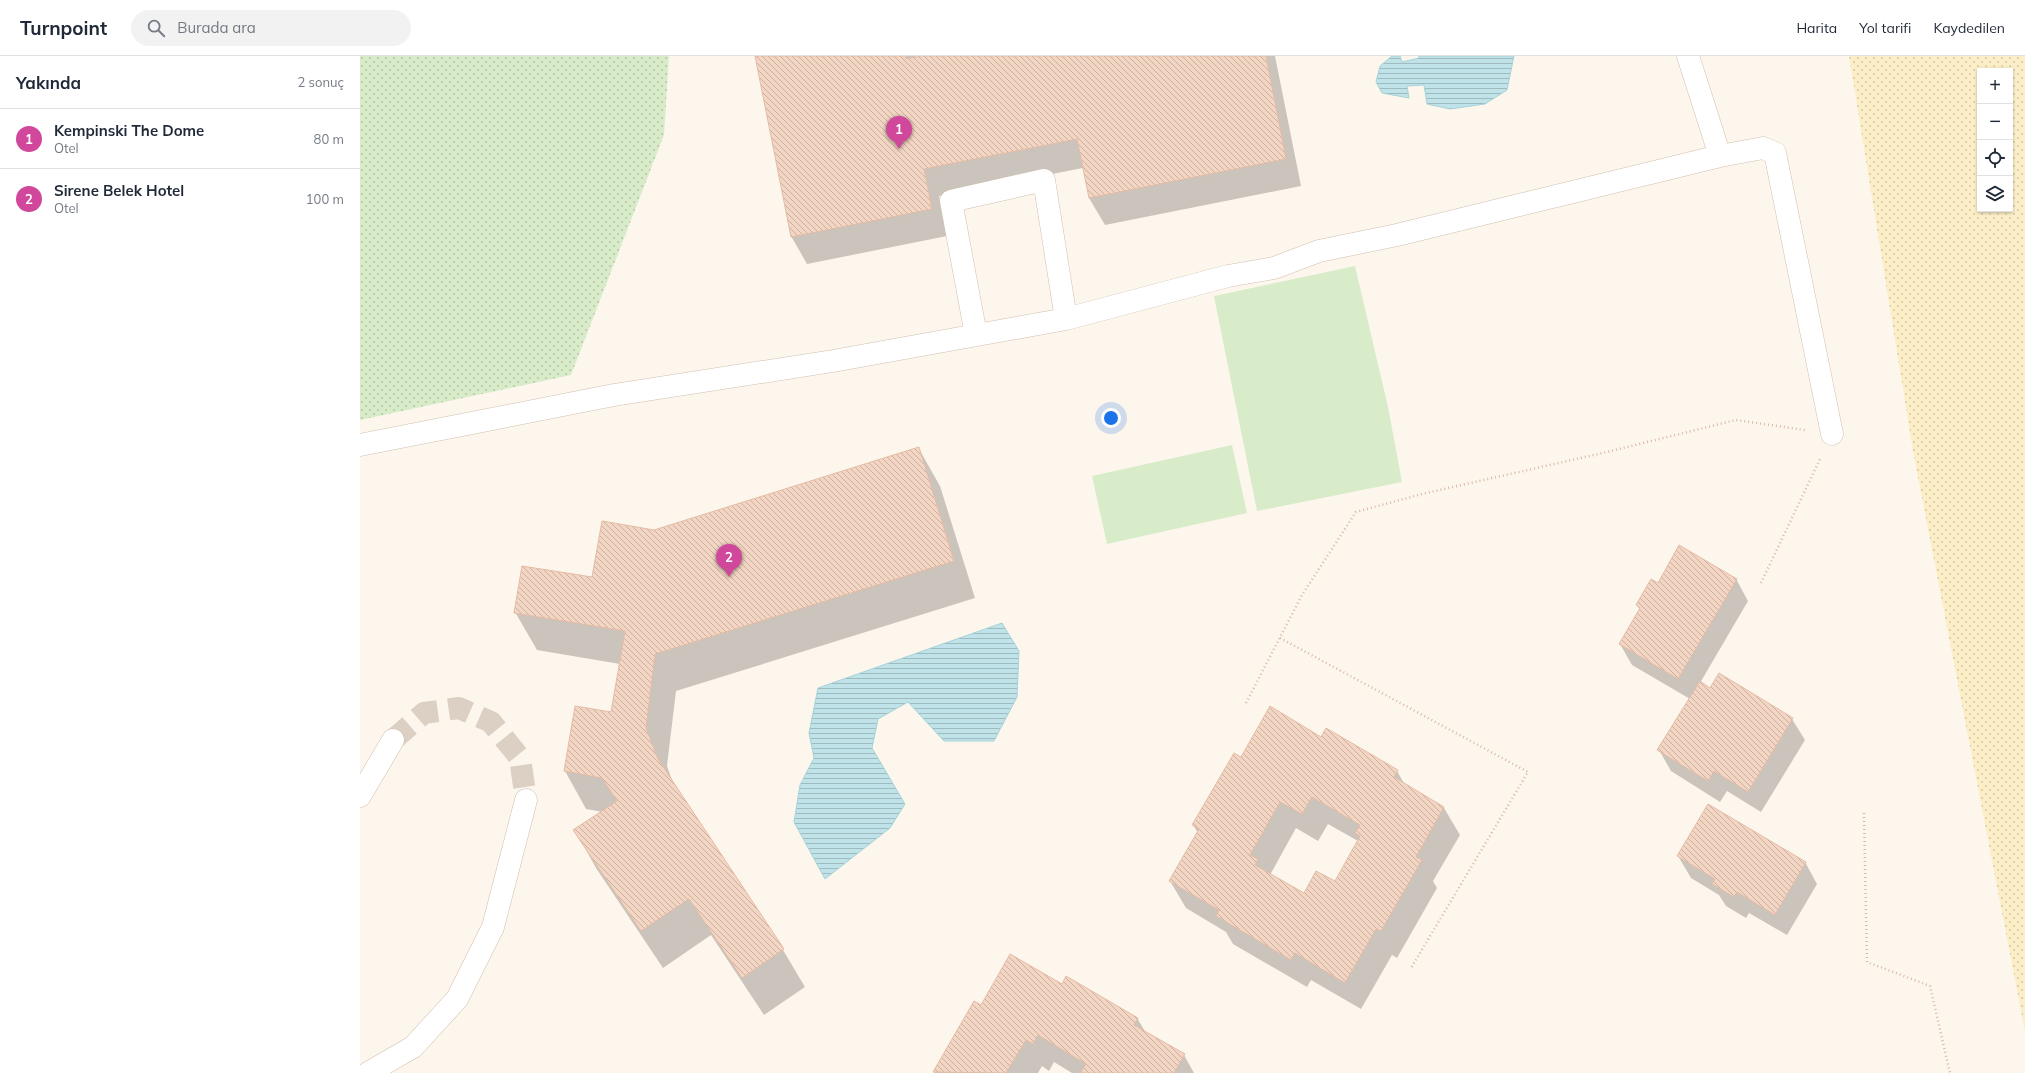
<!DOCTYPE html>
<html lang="tr">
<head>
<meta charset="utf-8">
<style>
  body { margin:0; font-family:Mulish,sans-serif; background:#f2f2f3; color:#1f2937 }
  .controls { position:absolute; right:12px; top:12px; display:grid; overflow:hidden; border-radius:0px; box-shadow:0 1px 3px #0004 }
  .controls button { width:36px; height:36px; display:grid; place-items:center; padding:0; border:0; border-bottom:1px solid #e0e1e3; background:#fff; color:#1f2937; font:20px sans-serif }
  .you { position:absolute; left:751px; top:362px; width:14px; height:14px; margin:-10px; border:3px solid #fff; border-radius:50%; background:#1a73e8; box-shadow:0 0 0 6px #1a73e833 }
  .badge { display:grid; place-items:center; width:26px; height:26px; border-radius:50%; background:#e76f51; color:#fff; font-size:13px; font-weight:700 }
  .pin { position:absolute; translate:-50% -33px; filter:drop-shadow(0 1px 2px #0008) }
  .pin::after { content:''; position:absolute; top:21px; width:14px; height:12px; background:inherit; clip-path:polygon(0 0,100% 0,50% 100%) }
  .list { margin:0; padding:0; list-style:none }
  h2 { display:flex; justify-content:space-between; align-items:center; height:52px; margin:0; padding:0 16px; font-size:17px }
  h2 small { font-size:13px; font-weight:400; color:#747a83 }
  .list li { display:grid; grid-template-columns:26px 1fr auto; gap:12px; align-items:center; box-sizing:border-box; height:60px; padding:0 16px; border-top:1px solid #e0e1e3 }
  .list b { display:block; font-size:15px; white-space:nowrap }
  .list p { margin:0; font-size:13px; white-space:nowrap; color:#747a83 }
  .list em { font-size:13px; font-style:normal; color:#747a83 }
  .icon { flex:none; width:22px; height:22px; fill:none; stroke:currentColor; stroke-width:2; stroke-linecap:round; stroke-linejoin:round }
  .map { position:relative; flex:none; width:1665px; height:1017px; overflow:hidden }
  header { display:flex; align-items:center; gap:24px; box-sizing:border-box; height:56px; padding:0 20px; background:#fff; border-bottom:1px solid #e0e1e3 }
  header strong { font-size:19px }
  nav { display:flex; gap:22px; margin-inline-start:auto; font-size:14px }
  .search { width:280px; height:36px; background:#f2f2f3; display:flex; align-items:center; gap:10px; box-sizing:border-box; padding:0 14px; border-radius:22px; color:#747a83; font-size:15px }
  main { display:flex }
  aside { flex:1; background:#fff }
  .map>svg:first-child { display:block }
</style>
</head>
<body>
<header>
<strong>Turnpoint</strong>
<div class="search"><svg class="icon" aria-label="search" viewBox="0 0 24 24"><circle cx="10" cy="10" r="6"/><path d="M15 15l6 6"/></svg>Burada ara</div>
<nav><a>Harita</a><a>Yol tarifi</a><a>Kaydedilen</a></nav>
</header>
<main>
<aside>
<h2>Yakında<small>2 sonuç</small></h2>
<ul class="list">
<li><span class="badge" style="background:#d1479c">1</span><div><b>Kempinski The Dome</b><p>Otel</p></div><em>80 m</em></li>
<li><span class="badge" style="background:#d1479c">2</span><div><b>Sirene Belek Hotel</b><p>Otel</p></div><em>100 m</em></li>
</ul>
</aside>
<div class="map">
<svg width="1665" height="1017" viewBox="0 0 1665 1017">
  <defs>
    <pattern id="grass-dots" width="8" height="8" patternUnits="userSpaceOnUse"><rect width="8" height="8" fill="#d8ecc9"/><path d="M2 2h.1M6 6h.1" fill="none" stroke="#b4c2a5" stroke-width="1.8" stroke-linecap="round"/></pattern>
    <pattern id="sand-dots" width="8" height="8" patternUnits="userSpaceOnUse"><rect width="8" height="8" fill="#fcefc7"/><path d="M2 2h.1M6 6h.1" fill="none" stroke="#d1c5a4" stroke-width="1.8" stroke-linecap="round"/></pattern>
    <pattern id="water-rules" width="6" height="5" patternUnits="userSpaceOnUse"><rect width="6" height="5" fill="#bfe3e8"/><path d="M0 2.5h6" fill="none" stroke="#a0bbbe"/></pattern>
    <pattern id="building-back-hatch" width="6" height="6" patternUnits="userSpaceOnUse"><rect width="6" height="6" fill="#f3d5c3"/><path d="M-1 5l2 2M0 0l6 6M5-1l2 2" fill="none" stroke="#cab0a1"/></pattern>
  </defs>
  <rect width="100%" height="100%" fill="#fdf6ec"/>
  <path fill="url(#grass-dots)" d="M0,0H309L304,79L211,319L0,364Z"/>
  <path fill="url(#sand-dots)" fill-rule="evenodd" d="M1489,0H1665V976L1553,395ZM1620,15H1650V153H1620Z"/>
  <path fill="#d8ecc9" d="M995,210L1028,351L1042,426L897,455L854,240Z
    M872,389L887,457L747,488L732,420Z"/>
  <path fill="url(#water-rules)" stroke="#a5d3da" d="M1032,0H1040L1042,6L1059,2V0H1154L1147,34L1125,48L1090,53L1067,48L1064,29L1047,30L1049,42L1022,37L1016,26L1020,10Z
    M642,567L659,595L657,641L634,685H584L548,646L518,663L512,692L545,748L530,772L465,823L434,766L440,729L454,702L449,677L458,632Z"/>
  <path fill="#0003" fill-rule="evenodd" d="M396,0H556V2L567,0H915L941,130L745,169L729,142L723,112L579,140L587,180L447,208L431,180Z
    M559,393L580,430L615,542L316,635L307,710L314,730L423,894L445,931L404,959L351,879L303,912L236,812L215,774L243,756L226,753L205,715L216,651L252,657L260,608L177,594L155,556L233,523L294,475Z
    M1376,523L1388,545L1340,627L1350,633L1432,663L1445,684L1401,756L1367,735L1360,746L1311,715L1299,694L1330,643L1272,609L1260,588L1280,554L1277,549L1298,529Z
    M962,682L1037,715L1045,729L1084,752L1100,779L1073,825L1077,832L1037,902L1032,899L1001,953L951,924L947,931L873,888L866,876L826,852L810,825L838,777L833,769L881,702ZM968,768L998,785L975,827L945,838L910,819L936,772L958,785Z
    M1318,800L1445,806L1457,828L1427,879L1389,857L1386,862L1366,850L1359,839L1331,822Z
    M702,929L777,962L786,977L824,999L834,1017H712L694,1006L689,1015L682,1010L678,1017H574L614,946L621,950Z"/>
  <path fill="url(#building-back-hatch)" stroke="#e6bba3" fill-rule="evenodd" d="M395,0H546V3L562,0H906L926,103L729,142L717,83L564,113L572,153L431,181Z
    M559,391L594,505L295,598L286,672L298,703L424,893L382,922L329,843L281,875L213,774L257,745L242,722L204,715L215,650L251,656L265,575L154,557L162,510L232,521L242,465L294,474Z
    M1319,489L1377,523L1318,623L1259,588L1280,552L1276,549L1291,523L1298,527Z
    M1359,617L1433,662L1388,736L1354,715L1348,725L1297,694L1340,625L1350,632Z
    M910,650L961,681L966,672L1038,714L1034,721L1084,751L1056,801L1062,804L1021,875L1016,873L985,927L935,897L931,904L856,860L859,854L809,825L839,773L832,769L874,697L881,701ZM952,741L1000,769L995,777L1000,780L975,825L956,815L944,837L895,809L898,803L890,799L920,746L942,758Z
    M1348,748L1446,806L1415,859L1377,836L1374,841L1352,828L1355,823L1317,800Z
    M650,898L702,928L706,920L778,962L774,969L825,998L814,1017H720L726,1008L678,979L673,988L666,984L646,1017L573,1016L614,945L621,949Z"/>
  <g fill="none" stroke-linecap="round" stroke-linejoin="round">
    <path stroke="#dcd0c4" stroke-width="22" stroke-dasharray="22 11" stroke-linecap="butt" d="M33,684L64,657L99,652L131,666L160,702L166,744"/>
    <defs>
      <path id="minor" d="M1328,0L1360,100
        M616,279L591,145L684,124L706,263
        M0,389L254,339L473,305L706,263L868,220L914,212L959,195L1037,179L1360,100L1403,92L1415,97L1472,378
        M0,740L33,684
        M8,1017L53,991L97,943L133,871L166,744"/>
    </defs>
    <use href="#minor" stroke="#d1beb0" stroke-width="23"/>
    <path stroke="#d9b8a5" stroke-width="2.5" stroke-dasharray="1 3" stroke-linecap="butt" d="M1401,527L1461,401
      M920,582L1168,716L1051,912
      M886,647L942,539L996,456L1062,438L1247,396L1376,364L1445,374
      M1504,757L1507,906L1570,930L1590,1017"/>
    <use href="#minor" stroke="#fff" stroke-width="22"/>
  </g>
</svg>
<div class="controls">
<button>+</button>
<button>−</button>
<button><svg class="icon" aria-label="locate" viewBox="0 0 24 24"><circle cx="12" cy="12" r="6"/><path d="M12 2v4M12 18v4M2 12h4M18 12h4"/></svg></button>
<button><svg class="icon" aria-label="layers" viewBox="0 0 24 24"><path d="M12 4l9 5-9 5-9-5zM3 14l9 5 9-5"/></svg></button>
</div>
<div class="you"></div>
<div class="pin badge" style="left:539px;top:93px;background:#d1479c">1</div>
<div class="pin badge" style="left:369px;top:521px;background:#d1479c">2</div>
</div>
</main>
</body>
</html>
